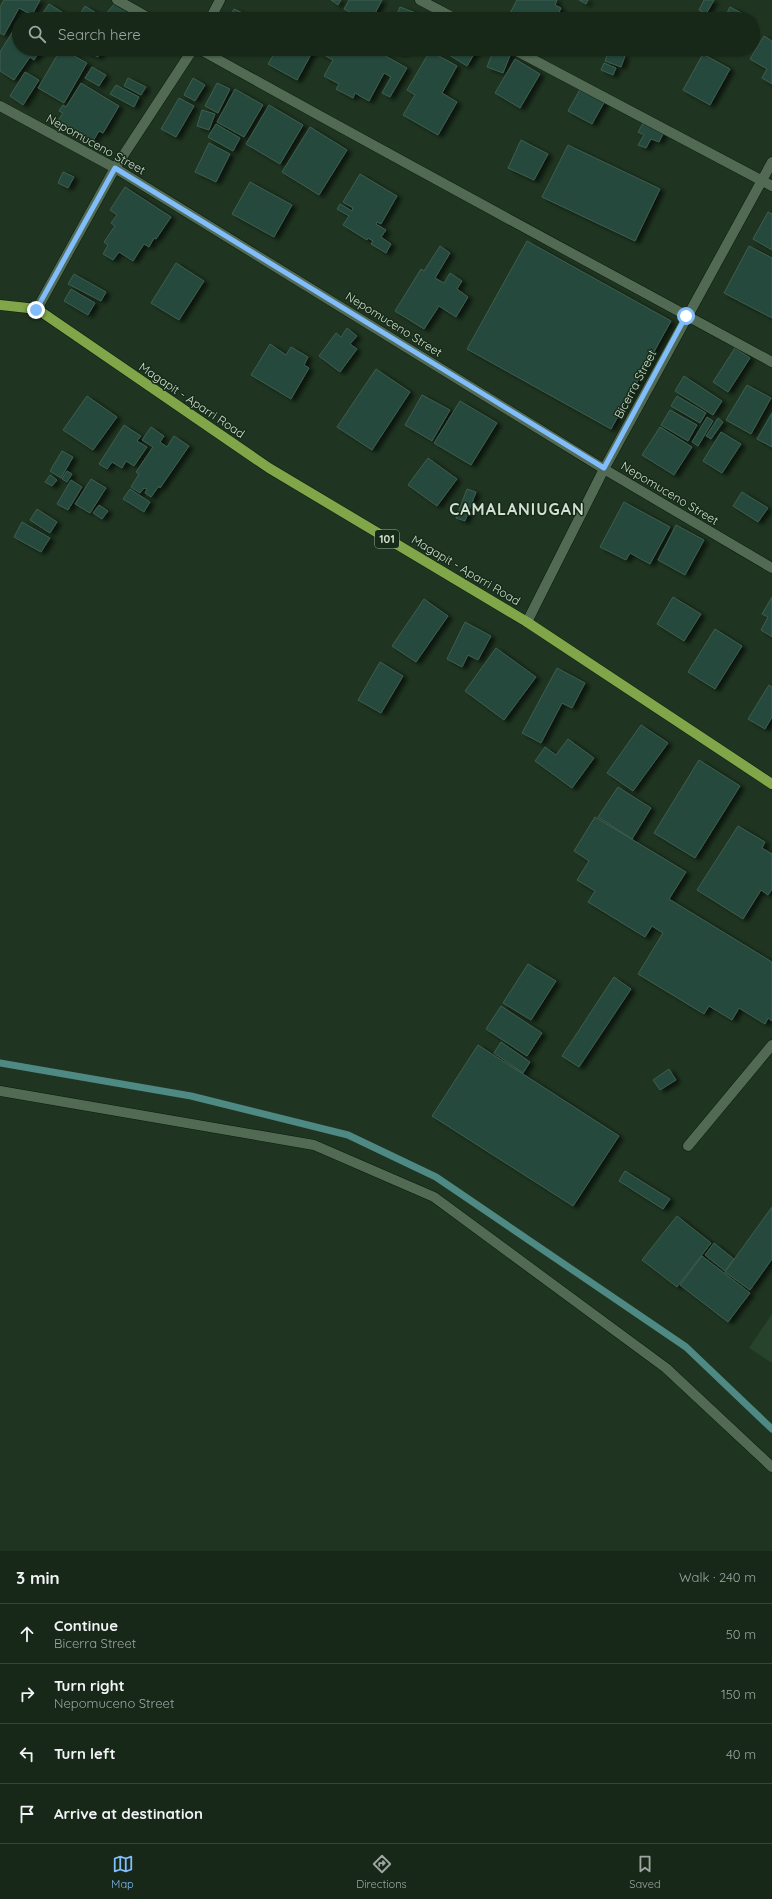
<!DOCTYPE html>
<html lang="en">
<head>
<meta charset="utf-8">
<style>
  body { margin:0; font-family:Quicksand,sans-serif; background:#243426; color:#f1f3f6 }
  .stop { position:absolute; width:12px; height:12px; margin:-9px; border:3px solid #80bdfa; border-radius:50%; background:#fff }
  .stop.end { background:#80bdfa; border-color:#fff; box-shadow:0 1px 4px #0008 }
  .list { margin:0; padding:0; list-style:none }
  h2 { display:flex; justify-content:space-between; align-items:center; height:52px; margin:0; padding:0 16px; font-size:17px }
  h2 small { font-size:13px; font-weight:400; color:#9ea6a2 }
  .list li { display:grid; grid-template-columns:26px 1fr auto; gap:12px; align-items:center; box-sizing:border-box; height:60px; padding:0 16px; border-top:1px solid #364438 }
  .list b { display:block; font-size:15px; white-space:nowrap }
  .list p { margin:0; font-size:13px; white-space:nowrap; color:#9ea6a2 }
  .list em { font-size:13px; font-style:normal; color:#9ea6a2 }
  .icon { flex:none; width:22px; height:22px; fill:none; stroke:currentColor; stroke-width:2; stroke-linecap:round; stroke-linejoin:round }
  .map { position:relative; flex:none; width:772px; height:1551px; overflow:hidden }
  .search { position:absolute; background:#172819; box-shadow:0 1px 3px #0004; left:12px; right:12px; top:12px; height:44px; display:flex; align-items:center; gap:10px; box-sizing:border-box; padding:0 14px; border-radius:22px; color:#9ea6a2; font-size:15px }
  .sheet { height:292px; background:#172819 }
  nav { display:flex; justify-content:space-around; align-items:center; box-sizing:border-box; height:56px; border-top:1px solid #364438; background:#172819; font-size:11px; color:#9ea6a2 }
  nav a { display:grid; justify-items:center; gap:2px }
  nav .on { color:#80bdfa }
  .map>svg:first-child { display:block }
</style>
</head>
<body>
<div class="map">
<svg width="772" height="1551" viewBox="0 0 772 1551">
  <defs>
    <filter id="shadow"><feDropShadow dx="4.5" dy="2.5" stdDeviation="2" flood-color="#0009"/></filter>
  </defs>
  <rect width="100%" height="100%" fill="#1f3521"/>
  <path fill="#27432b" d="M772,1314V1363L749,1348Z"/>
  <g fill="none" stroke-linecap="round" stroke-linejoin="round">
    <path stroke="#4f8984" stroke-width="7" d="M0,1063L191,1096L348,1135L436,1177L686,1347L772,1429"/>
  </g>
  <path fill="#28483c" stroke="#3d5e50" filter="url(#shadow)" d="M4,0H40L32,15L19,8L4,35L0,33V7Z
    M331,0H341L338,5Z
    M349,0H382L372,19H364L344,9Z
    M517,0H557L555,5L561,8L556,19H507Z
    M579,0H588L586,4Z
    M704,0H714L706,14L699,10Z
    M116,2L136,17L134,19H110L105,15Z
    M49,4L65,14L62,19H43L40,17Z
    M85,6L101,16L99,19H77Z
    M400,7L416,13L414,19H395Z
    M730,7L751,18L750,19H724Z
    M234,9L245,14L243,19H229Z
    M564,13L576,19H561Z
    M289,14L299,19L302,14L312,19H286Z
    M15,28L19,31V49H41L34,60L30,57L14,80L0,71V52Z
    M764,36L772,41V84L762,78L767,69L750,59Z
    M61,49L87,63L64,103L38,88Z
    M82,49H102L98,57Z
    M277,49H314L297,80L268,64Z
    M322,49H373L407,68L390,97L382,93L391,77L384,73L369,101L355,93L353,98L336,89L339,84L324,76L333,60L320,53Z
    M394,49H405L402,54Z
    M446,49H477L467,66L444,52Z
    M494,49H500L511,53L503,73L487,67Z
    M609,50L625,56L621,67L605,61Z
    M430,51L457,66L442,93L457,102L438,135L403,115L415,95L407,90Z
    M703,54L730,69L710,105L683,90Z
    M515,59L540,74L520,108L495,93Z
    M604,63L616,68L613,75L601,70Z
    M92,67L106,75L99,86L85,78Z
    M25,72L39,80L23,105L10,96Z
    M128,78L146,87L141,95L124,86Z
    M193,78L205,85L195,101L184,95Z
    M81,83L119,106L103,133L99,131L93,141L58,121L63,113L59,111L63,105L66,107Z
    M217,83L230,89L218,113L205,106Z
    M116,85L139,97L134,107L110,94Z
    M582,86L606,99L592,124L568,111Z
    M235,89L263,105L244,137L217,122Z
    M179,98L194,106L176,137L161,129Z
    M269,105L303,125L280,164L246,144Z
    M202,110L215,114L209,130L197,126Z
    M644,122L664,132L659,142L651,139L646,148L638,145L644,135L638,132Z
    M216,124L240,138L233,151L208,137Z
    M310,127L347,150L319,195L282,172Z
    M521,140L548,154L534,180L508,168Z
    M209,143L230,154L216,182L195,172Z
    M568,145L660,189L635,241L542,197Z
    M63,172L74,177L68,188L58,183Z
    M360,174L397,196L381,224L377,222L376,224L386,230L381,237L391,244L386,253L371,244L373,241L368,238L367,240L343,225L349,216L337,209L340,204L352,211L353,208L343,202Z
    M250,182L292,205L274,237L232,214Z
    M125,187L171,217L156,239L154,238L149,247L144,244L133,261L119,252L113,260L103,254L108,245L104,242L115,226L111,223L117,215L110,210Z
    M768,212L772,214V250L753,239Z
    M527,241L671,321L611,429L467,349Z
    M440,246L450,253L435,278L444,283L450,273L462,281L457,289L468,297L456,317L439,306L424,329L395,311L421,269L424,271Z
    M749,246L772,258V318L724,293Z
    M176,263L204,281L179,320L151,303Z
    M74,274L106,292L101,301L68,284Z
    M71,289L95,303L88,315L64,301Z
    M347,328L357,336L350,344L357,349L340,372L319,356L336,333L341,337Z
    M270,344L286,355L291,347L308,357L304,365L309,368L291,399L251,375Z
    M735,348L750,358L728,392L713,382Z
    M376,369L410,392L372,450L337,427Z
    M684,376L722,401L713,415L675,391Z
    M747,385L771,398L751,434L726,420Z
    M422,395L450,410L432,441L405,425Z
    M87,396L117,417L93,450L63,430Z
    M677,396L706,413L700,423L671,406Z
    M460,401L497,423L471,465L434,443Z
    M670,410L697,425L688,441L661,425Z
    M772,413V447L757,439Z
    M707,417L713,421L698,446L692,442Z
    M718,418L723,422L711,439L706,436Z
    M124,425L141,436L137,441L147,447L134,466L126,461L122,468L112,462L107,469L99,464Z
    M151,427L164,436L160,442L167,447L174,436L189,446L160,488L159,486L151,497L145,493L147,489L144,488L140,493L131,487L139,474L136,472L153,447L142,440Z
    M660,427L692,447L674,475L642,455Z
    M721,432L741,444L722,473L703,461Z
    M62,451L73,457L61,478L50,471Z
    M428,458L457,479L437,506L408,485Z
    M67,471L72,474L67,482L62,479Z
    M50,475L57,480L52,486L45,482Z
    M91,479L106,488L90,513L75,504Z
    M71,480L82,487L68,510L57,504Z
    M130,489L150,502L144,512L123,499Z
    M467,489L476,492L465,521L456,518Z
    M742,492L768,508L758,522L733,506Z
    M624,502L670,527L650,564L630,553L626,560L600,547Z
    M99,505L108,511L102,519L93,513Z
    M37,509L57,522L50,533L30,520Z
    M22,522L50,538L41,552L14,537Z
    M676,525L704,540L685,575L658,560Z
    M673,597L701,614L684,641L657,624Z
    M772,597V637L761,630L768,617L762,614Z
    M424,599L448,616L416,662L392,646Z
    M465,622L491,636L478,660L468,655L462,667L447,659Z
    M715,629L742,646L715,689L688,672Z
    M496,648L536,677L504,720L465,691Z
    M380,662L403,676L381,713L358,700Z
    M557,668L585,683L572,708L562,703L541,743L522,733Z
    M769,685L772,687V717L765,729L748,719Z
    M641,725L668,743L633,791L607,773Z
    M568,739L594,758L572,788L535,761L545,747L556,755Z
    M699,760L740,786L695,858L654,833Z
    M618,787L651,808L632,839L598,817Z
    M595,817L686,872L669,899L772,962V1021L768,1018L765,1024L739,1008L732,1020L709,1006L704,1014L638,974L663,933L652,926L645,937L588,902L595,891L577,880L589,861L574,851Z
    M738,826L765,842L762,848L772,854V889L768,895L761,890L743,919L697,890Z
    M528,964L556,981L531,1020L503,1003Z
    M614,977L631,989L579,1067L562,1056Z
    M501,1006L542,1033L527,1056L486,1029Z
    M501,1042L530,1062L523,1073L494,1053Z
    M478,1045L619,1136L573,1206L432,1116Z
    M669,1069L676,1080L660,1090L653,1080Z
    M625,1171L670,1199L663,1209L619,1181Z
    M772,1207V1259L750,1290L725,1272Z
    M677,1216L711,1243L677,1287L642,1260Z
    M714,1243L734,1259L725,1271L705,1255Z
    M702,1256L750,1293L728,1322L680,1285Z"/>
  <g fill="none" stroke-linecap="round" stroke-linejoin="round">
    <defs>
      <path id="lane" d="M688,1146L772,1045"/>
      <path id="street" d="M117,0L151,19
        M420,0L456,19
        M210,19L220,0
        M199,49C389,155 581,258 772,362
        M513,49L772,186
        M0,106L115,168L604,469L772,568
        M37,309L115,168L193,49
        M527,622L604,469L772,162
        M0,1091L314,1145L434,1197L666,1368L772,1467"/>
      <path id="primary" d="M0,305L37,309L269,468L527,622L772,784"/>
    </defs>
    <use href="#lane" stroke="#071c0a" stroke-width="11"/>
    <use href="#street" stroke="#071c0a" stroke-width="11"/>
    <use href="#primary" stroke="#071c0a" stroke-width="11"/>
    <use href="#lane" stroke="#526953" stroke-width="10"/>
    <use href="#street" stroke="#526953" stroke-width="10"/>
    <use href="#primary" stroke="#80a649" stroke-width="10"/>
  </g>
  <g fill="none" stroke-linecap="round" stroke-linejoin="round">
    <path stroke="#80bdfa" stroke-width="5" d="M36,310L115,168L604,468L686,316"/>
  </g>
  <g text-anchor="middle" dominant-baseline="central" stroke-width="3" stroke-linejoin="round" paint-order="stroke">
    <rect fill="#162b18" stroke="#9aa99b" stroke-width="1" x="375" y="530" width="24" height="18" rx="3"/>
    <g font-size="11" font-weight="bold" fill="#d2dfd3">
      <text x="387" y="539">101</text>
    </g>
    <g font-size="12" fill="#d2dfd3" stroke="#162b18">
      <text transform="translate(96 144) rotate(29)">Nepomuceno Street</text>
      <text transform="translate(394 324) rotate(32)">Nepomuceno Street</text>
      <text transform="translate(635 384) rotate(-62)">Bicerra Street</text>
      <text transform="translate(192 400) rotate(34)">Magapit - Aparri Road</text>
      <text transform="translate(670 493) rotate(31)">Nepomuceno Street</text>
      <text transform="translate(466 570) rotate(31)">Magapit - Aparri Road</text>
    </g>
    <g font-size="16" font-weight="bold" letter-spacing="1" fill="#d2dfd3" stroke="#162b18">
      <text x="517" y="509">CAMALANIUGAN</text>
    </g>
  </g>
</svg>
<div class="stop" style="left:686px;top:316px"></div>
<div class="stop end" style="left:36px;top:310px"></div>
<div class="search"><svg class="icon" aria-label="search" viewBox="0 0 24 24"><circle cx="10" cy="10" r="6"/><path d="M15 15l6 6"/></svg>Search here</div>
</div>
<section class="sheet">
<h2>3 min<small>Walk · 240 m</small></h2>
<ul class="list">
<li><svg class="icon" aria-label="ahead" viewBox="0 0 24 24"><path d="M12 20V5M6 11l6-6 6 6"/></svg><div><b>Continue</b><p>Bicerra Street</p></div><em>50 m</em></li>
<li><svg class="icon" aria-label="right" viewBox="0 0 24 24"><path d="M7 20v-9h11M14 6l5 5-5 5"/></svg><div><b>Turn right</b><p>Nepomuceno Street</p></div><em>150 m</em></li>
<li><svg class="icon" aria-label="left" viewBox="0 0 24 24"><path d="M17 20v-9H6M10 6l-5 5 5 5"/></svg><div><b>Turn left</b></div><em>40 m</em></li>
<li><svg class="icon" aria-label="arrive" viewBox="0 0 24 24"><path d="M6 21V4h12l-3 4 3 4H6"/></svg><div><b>Arrive at destination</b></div></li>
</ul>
</section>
<nav>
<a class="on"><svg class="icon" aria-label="map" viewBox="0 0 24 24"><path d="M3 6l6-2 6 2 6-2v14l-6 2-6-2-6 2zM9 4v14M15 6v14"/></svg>Map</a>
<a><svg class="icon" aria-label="directions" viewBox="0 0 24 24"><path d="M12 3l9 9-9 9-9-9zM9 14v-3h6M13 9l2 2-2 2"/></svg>Directions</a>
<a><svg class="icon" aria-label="saved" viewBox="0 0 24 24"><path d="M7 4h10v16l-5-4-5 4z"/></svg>Saved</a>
</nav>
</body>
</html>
